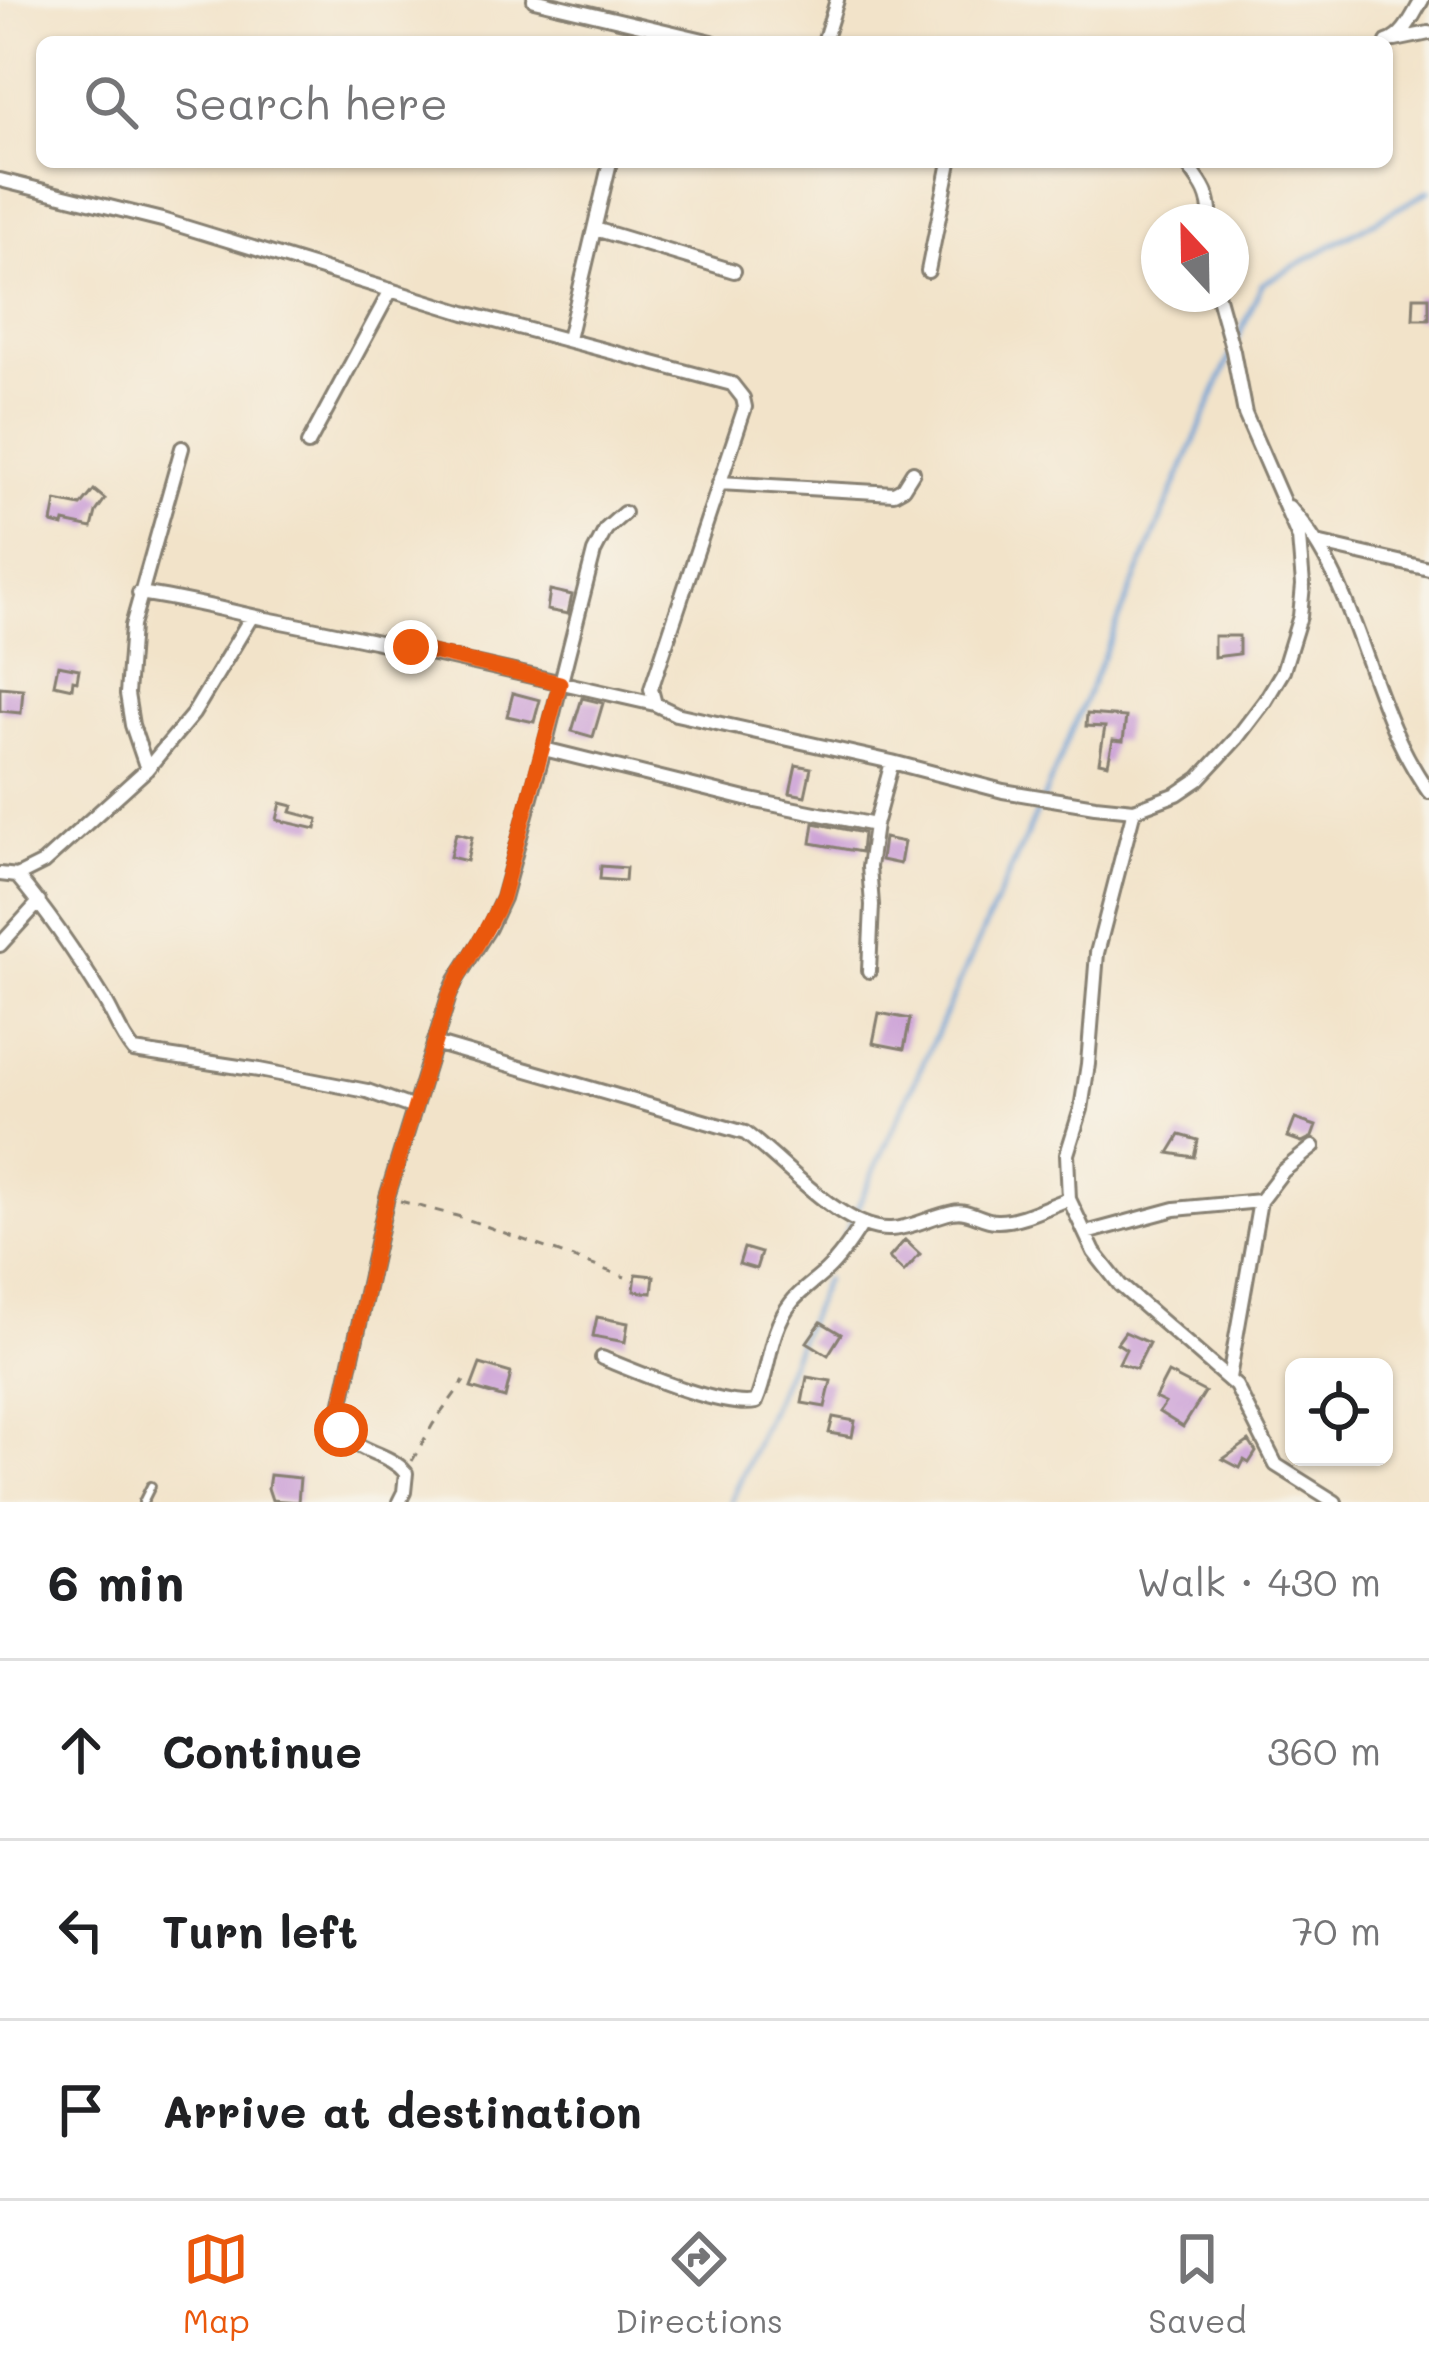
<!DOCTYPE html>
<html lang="en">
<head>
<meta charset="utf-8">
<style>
  body { margin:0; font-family:Mali,sans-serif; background:#f6f6f6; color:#202124 }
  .controls { position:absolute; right:36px; bottom:36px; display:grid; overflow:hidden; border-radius:18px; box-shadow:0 3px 9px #0004 }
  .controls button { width:108px; height:108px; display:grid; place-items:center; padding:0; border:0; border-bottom:3px solid #e0e0e0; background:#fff; color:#202124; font:60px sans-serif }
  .compass { position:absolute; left:1141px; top:204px; width:108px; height:108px; border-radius:50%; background:#fff; box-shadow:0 3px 9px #0004; rotate:338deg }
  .stop { position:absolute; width:36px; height:36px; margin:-27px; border:9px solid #ea580c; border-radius:50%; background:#fff }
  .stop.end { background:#ea580c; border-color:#fff; box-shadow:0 3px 12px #0008 }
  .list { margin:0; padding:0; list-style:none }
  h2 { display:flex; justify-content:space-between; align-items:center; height:156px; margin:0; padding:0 48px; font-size:51px }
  h2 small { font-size:39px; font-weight:400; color:#757577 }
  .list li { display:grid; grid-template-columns:78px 1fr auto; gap:36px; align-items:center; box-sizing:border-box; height:180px; padding:0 48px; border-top:3px solid #e0e0e0 }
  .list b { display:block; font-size:45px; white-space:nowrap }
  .list em { font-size:39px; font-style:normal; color:#757577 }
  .icon { flex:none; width:66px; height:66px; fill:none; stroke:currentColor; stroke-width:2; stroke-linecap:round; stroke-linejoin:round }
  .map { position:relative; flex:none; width:1429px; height:1502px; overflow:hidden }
  .search { position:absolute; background:#fff; box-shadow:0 3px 9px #0004; left:36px; right:36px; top:36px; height:132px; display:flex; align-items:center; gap:30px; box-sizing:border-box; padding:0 42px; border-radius:18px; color:#757577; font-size:45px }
  .sheet { height:696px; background:#fff }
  nav { display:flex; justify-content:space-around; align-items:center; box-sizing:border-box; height:168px; border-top:3px solid #e0e0e0; background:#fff; font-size:33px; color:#757577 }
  nav a { display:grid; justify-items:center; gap:6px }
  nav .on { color:#ea580c }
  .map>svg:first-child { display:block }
</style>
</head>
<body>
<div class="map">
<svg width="1429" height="1502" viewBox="0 0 1429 1502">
  <rect width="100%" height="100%" fill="#f7f3e8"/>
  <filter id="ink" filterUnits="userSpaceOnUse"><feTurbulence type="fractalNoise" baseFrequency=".00833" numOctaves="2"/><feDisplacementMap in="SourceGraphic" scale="24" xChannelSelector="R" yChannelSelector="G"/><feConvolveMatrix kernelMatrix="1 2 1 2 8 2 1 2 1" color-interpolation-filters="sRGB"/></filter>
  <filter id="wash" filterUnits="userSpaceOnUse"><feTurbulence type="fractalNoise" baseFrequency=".004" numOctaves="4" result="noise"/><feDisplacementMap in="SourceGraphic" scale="48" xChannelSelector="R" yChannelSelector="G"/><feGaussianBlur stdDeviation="2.7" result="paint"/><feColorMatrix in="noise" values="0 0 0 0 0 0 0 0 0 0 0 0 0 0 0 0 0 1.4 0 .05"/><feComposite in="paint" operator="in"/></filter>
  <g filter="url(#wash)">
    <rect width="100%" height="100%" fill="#f2e3c9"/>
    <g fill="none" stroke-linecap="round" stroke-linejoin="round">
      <path stroke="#669dd4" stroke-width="4.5" d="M1235,346L1262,284L1429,191
        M837,1252L1043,799L1230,356
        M731,1502L825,1279"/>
    </g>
    <g id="blocks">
      <path fill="#c798d5" d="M1414,297H1429V319H1413Z
        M94,490L105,499L96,512L92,528L64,522L63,526L52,523L56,501L81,506Z
        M550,590L572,595L568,614L547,610Z
        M1214,636H1239V654L1214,657Z
        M58,665L79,669L77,681L73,680L72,688L54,684Z
        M0,687L23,689L21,713L0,711Z
        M513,693L540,700L534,722L507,716Z
        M582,698L603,703L593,737L572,731Z
        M1087,714L1126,717L1123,741L1113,740L1108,764L1099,762L1105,727L1086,726Z
        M796,765L811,768L805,796L790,793Z
        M281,803L293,806L291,812L318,819L316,829L277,820Z
        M814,823L863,833L861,852L811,843Z
        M456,833L472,837L467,861L450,857Z
        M884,838L904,842L900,864L881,860Z
        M601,866L626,868L625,881L600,879Z
        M879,1013L910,1019L904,1049L873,1043Z
        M1295,1119L1316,1126L1312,1137L1302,1142L1288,1137Z
        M1180,1135L1198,1140L1194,1157L1169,1153Z
        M905,1240L920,1254L904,1272L889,1258Z
        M744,1248L761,1253L756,1269L739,1264Z
        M636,1274L654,1276L652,1293L634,1291Z
        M597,1317L628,1323L625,1342L593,1336Z
        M821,1322L841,1334L828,1355L807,1342Z
        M1125,1332L1149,1343L1136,1369L1119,1363L1126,1349L1117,1343Z
        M480,1364L511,1373L505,1398L471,1388Z
        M1168,1373L1205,1392L1183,1427L1159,1412L1165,1403L1155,1398Z
        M807,1377L831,1381L825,1407L802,1403Z
        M833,1417L855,1421L852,1437L829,1433Z
        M1249,1441L1256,1452L1249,1463L1244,1460L1240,1468L1223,1459Z
        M270,1475L300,1478L298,1502L272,1500L268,1488Z"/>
    </g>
  </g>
  <g filter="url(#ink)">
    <use href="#blocks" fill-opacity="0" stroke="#878072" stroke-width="3"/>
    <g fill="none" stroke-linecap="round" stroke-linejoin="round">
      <defs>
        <path id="lane" d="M143,1502L151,1486"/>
        <path id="street" d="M534,0L712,42
          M1395,40L1429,33
          M824,42L837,0
          M1387,42C1404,37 1413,15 1422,0
          M1185,162C1201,183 1212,195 1210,222
          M0,180L162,220L465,313L732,384L743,398L745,407L651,689L655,704L676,714L892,762L1003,791L1095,806L1134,810L1177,794L1199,779L1236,739L1265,701L1283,671L1300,616L1303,585L1299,538L1245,414L1233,351L1217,294
          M595,229L734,271
          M928,271L950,162
          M568,339L610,162
          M308,444L391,290
          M719,483L894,493L903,488L913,472
          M1289,507C1362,587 1366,705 1429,792
          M1317,543L1429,569
          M139,593C183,599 224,610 266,619C397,644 526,675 655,704
          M544,749L746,799L875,825
          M147,769L132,725L127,694L132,626L182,448
          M1134,810L1097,953L1088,1064L1081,1109L1067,1154L1069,1199L1094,1252L1120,1285L1236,1386L1276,1465L1335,1502
          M0,874L17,876L43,863L147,769L193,714L252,616
          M17,876C50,915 78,957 105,1001C115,1018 121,1036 134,1051L259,1070L367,1091L414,1108
          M0,945L39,902
          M869,971L872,905L869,867L875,825L892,762
          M434,1043L745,1133C783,1160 843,1232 891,1229C913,1228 932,1216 953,1212C969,1208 982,1222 998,1221C1021,1221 1048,1206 1069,1199
          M1086,1233L1175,1209L1260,1201
          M602,1358C637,1372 722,1409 756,1402C770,1370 768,1332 791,1303C801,1290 816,1281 827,1270C841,1257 852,1240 862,1224
          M1229,1378L1260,1201L1283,1171L1313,1147
          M399,1502L404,1492L406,1473C383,1446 345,1456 339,1416L387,1197L449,996L456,980L489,928L503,898L544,749L594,552L606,529L624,513"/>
      </defs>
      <use href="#lane" stroke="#878072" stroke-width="12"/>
      <use href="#street" stroke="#878072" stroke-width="18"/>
      <path stroke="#878072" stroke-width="3" stroke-dasharray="9 9" stroke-linecap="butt" d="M400,1201L461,1217L625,1277
        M412,1461L433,1424L464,1381"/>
      <use href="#lane" stroke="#fff" stroke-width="6"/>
      <use href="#street" stroke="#fff" stroke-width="12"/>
    </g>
  </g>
  <g fill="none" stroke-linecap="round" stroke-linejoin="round" filter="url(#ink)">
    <path stroke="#ea580c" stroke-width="15" d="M341,1430L339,1416L387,1197L449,996C464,962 487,933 502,898L560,683L411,647"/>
  </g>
</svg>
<div class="controls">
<button><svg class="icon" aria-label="locate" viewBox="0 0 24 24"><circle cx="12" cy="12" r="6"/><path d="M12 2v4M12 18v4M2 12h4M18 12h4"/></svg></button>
</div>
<svg class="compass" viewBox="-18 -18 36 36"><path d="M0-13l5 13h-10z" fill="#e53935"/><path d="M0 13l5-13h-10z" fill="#757577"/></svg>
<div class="stop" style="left:341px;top:1430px"></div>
<div class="stop end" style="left:411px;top:647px"></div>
<div class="search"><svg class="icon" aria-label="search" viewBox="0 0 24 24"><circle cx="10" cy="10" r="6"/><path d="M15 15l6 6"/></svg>Search here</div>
</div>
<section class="sheet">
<h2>6 min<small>Walk · 430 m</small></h2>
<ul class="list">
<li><svg class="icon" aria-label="ahead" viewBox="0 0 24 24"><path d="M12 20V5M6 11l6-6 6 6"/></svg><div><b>Continue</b></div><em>360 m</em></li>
<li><svg class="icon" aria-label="left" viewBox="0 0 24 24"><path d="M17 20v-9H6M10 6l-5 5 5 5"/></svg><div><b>Turn left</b></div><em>70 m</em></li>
<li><svg class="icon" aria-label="arrive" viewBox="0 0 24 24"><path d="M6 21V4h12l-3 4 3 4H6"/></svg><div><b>Arrive at destination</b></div></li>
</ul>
</section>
<nav>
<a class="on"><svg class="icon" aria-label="map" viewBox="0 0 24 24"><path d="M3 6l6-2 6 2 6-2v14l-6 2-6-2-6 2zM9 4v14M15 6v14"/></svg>Map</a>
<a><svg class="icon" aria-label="directions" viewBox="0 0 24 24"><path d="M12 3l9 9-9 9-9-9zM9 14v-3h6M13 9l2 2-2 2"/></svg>Directions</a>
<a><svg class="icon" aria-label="saved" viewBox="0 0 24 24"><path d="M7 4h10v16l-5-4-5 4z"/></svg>Saved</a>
</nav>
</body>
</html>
